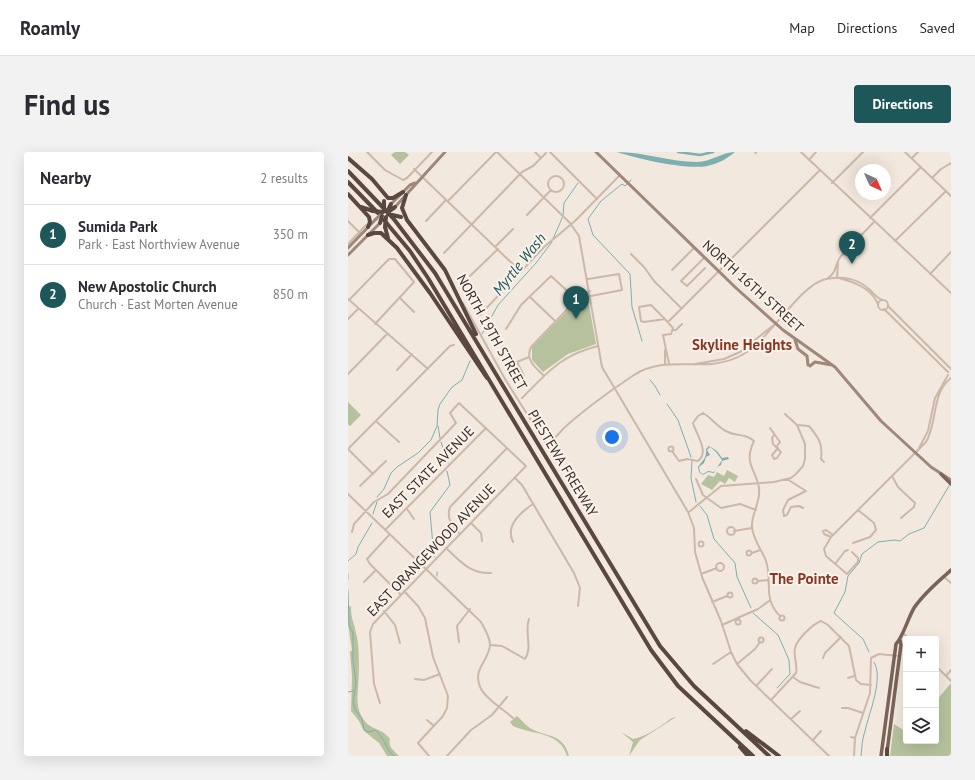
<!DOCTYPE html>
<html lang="en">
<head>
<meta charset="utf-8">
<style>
  body { margin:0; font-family:"PT Sans",sans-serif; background:#f2f2f3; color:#2b2b33 }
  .controls { position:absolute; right:12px; bottom:12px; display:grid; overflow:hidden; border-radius:4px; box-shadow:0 4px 16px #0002 }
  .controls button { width:36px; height:36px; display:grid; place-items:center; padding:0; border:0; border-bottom:1px solid #e1e1e2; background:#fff; color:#2b2b33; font:20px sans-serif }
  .compass { position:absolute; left:507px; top:12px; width:36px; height:36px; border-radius:50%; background:#fff; box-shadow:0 4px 16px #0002; rotate:135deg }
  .you { position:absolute; left:264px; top:285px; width:14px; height:14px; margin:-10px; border:3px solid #fff; border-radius:50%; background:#1a73e8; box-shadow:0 0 0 6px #1a73e833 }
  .badge { display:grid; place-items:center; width:26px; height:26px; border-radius:50%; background:#1e575a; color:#fff; font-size:13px; font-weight:700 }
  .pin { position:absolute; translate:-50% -33px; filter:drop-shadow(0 1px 2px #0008) }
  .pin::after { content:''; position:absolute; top:21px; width:14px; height:12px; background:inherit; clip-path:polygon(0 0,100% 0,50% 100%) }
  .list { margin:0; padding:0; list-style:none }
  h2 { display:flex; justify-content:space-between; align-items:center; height:52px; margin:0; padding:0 16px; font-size:17px }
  h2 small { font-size:13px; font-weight:400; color:#7c7c81 }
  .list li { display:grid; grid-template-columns:26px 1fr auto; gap:12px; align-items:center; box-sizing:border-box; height:60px; padding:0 16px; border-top:1px solid #e1e1e2 }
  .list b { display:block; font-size:15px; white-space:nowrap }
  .list p { margin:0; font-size:13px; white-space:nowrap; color:#7c7c81 }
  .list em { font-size:13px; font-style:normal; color:#7c7c81 }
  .icon { flex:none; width:22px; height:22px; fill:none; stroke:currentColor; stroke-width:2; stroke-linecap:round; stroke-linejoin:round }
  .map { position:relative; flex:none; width:603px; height:604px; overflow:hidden; border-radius:4px }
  header { display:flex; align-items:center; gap:24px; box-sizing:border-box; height:56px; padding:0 20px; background:#fff; border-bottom:1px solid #e1e1e2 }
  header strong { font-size:19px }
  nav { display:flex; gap:22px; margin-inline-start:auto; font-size:14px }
  .intro { display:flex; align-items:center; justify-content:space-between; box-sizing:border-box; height:96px; padding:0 24px }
  h1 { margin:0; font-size:28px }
  .button { padding:10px 18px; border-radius:4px; background:#1e575a; color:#fff; font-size:14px; font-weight:700 }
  main { display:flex; gap:24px; padding:0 24px }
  aside { flex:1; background:#fff; border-radius:4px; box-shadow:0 4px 16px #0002 }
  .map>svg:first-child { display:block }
</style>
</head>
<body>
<header>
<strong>Roamly</strong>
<nav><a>Map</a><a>Directions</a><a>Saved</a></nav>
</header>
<div class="intro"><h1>Find us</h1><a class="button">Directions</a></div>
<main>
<aside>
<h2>Nearby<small>2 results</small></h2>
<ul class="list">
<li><span class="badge">1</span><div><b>Sumida Park</b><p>Park · East Northview Avenue</p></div><em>350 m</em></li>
<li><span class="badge">2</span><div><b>New Apostolic Church</b><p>Church · East Morten Avenue</p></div><em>850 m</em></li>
</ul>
</aside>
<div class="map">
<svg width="603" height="604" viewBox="0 0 603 604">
  <rect width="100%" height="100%" fill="#f3e8dd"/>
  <path fill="#b6c29d" d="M47,0H57L61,3L52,12L43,3Z
    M239,142L248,192L220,202L195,220L184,208V195L234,144Z
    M0,250L13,263L2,274L0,272Z
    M379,318L390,324L387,330L381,326L377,332L372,329L364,338L353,332L360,323L366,325L369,320L376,324Z
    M0,453L3,455C3,467 6,470 8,481C12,496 11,521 10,536C9,545 9,556 13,563C21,580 31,573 42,587C40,595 45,598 51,604H39L31,591L16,579L11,569L3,559L4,524L2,500L4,498L0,472Z
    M603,531V604H542L546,572L555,578H558V589H588V549Z
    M169,564C173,567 177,573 182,576C198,586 215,580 221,604H219C212,579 184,583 165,574L162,570Z
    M328,565L292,588L281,604L285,590L273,580L285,587C296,585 305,579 314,573C320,570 321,566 328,565Z"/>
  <path fill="#7cafb0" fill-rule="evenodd" d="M269,0C296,0 322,10 349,10C363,10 374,0 387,0C379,7 369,12 359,14C338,18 290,7 269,0Z
    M361,294L369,299L374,306L380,305L381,307L374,309L373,313L369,315L366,321L360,320L355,323L351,320L350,315C355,308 359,306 358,297ZM362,295L368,300L374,308L366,320L360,319L355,322L352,320L351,315L356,311L358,305L362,303L359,298Z"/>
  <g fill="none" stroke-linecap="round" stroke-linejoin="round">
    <path stroke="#7cafb0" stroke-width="1" d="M283,28L277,34L274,32L253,49L240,67L245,83L282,122L284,155L294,189
      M205,87L215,64L216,51L230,31
      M134,182L150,153L188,111L204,90
      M302,228L307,234L312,243
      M319,252L330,268L343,305
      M90,274L92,286
      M93,290L100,311
      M344,309L343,326L348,350
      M29,345L36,337L43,321L49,315L70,301L83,288L89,274L90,258L92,252L104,235L114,228L122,209
      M352,354L359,363L366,387L387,411L389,425L403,456
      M25,362L29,350
      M86,405L82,360L102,333L99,319
      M0,409L8,402L10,395L24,371
      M89,420V424
      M0,422V423
      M0,424V427
      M0,438L1,473L5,481V508L8,531L5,550L7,557L14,567L16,578L21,580L27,578C38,587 38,599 46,604
      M405,461L430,483L441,508L442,522L429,536
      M521,500L515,487L486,461L497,440L500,424L511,411L514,402L530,390L547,388L552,389L561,382L576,376L601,334
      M0,540L6,539
      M513,604C514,596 514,587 517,579C521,561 536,526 526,510"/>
    <path stroke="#7cafb0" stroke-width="2.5" d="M330,0L352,3L365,0"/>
    <path stroke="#cbb8a9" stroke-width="2" d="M19,0L37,18L55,28L59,26L84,0
      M149,0L222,71L231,84L254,215L340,360L346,376L347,400L354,425L373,469L383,500L389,512L402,528L481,604
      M187,0L193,6
      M202,0L249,47
      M407,0L408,1
      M453,0L603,141
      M557,0L603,44
      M564,6L570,0
      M461,8L468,0
      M66,17L173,120
      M200 32a8 8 0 1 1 16 0a8 8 0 1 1-16 0Z
      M584,26L593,17L603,11
      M484,31L515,0
      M100,49L148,0
      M179,63L203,38
      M522,66L573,15
      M0,69L12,81
      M78,69L98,48
      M547,89L598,39
      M0,92L18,73
      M147,95L165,77
      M96,101L174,20L185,14L198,1
      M283,102L296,115L306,129L333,156
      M356,106L333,129L339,134L357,116
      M324,118L346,96
      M582,122L603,100
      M122,124L150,97
      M480,126C490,119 486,113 493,104L526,70
      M489,126L490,111
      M491,126C506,130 523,136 530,152
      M240,127L271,122L274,138L243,144
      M182,145L207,169
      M52,146L66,160
      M0,147L80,217
      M1,148L41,107H47L66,130L27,172
      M530 153a5 5 0 1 1 10 0a5 5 0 1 1-10 0Z
      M115,151L157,227L198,292C205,290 211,281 216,276C238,256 262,239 286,223C320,201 358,223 394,203C422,188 451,133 478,127C496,124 509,126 522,138C526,142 529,146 534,148
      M540,154L603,217
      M536,157L600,220
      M132,163L196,95L227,69L272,23
      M0,167L10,157
      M317,167L296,170L293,169L291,155L303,153C311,161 318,168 325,176L323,182L315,183L321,212
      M320,170L472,18
      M158,177L173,153L203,124L228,147
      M325,178H328L334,172
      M317,198V212
      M347,212L376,207L392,200L427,172
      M49,218L64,202
      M0,222L39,182
      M176,224L169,210L181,205
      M196,224C187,215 177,208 183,195L233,143L242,139
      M174,246C200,220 213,203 250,194
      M438,263L445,269
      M29,270L51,290
      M449,273L461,274C471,286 475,292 473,307L476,310
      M422,276L432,290L429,294
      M426,283L424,286L425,292L433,300L429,306L426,307L424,303L430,296
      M320.5 297a2.5 2.5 0 1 1 5 0a2.5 2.5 0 1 1-5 0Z
      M570,298L580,279L587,246L600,223
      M324,299L331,309L339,307L350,309C362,300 348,282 345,271L350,264L355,261C364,266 370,276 380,280C390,285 397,281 406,289C395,312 408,317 411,336C413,350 403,362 404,375C405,388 414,398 418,409C425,430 414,446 432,464
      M25,322L0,297L102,194L106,193
      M544,324L550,335L567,351L566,355L553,366
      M167,326L174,333L226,421L232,436L230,454
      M348,327L355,343L373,356L392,352L408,358
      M439,327L458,339L440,348L435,358L436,364L439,363L443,355L451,354L455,356
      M12,334L38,309
      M0,342L133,470C137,477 142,485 142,493C141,509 123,518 133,537C139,548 155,557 165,566
      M59,357L66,367
      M341,360L373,334L426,330L443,326L448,322L455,314L457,307V292L449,273L437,262
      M123,371L133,381L134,389
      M379 379a4 4 0 1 1 8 0a4 4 0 1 1-8 0Z
      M37,378L138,276
      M386,379L404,376
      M4,380L6,372L26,350L40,342L108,271L102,261L111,251L178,314L25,472L22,480L26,532L32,551
      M42,382L19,407L22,412L52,442
      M112,382C104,373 98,367 102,355L159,296
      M483,385L476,382L475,379L478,378L485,383
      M350.5 392a2.5 2.5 0 1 1 5 0a2.5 2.5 0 1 1-5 0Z
      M165,390C157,374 173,360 185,352
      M505,391L522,385L528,378L526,371L510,358
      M98,396C112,409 122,422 143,421
      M398.5 401a2.5 2.5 0 1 1 5 0a2.5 2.5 0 1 1-5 0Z
      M504,400L510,406V410L499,422L478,404L476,397L483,385L578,290C590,270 583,241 603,226
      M404,401L412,398
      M368 415a4 4 0 1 1 8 0a4 4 0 1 1-8 0Z
      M487,412L497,399L500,398
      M353,422L369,416
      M596,425L603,431
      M404.5 429a2.5 2.5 0 1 1 5 0a2.5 2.5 0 1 1-5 0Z
      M410,429L420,428
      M16,430L28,418
      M56,439L70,454L77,466L85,505L100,544L99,556L95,564L70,591L81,604
      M379.5 443a2.5 2.5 0 1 1 5 0a2.5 2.5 0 1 1-5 0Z
      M364,450L379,444
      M36,459L47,473L52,491
      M431.5 466a2.5 2.5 0 1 1 5 0a2.5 2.5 0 1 1-5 0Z
      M387.5 470a2.5 2.5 0 1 1 5 0a2.5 2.5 0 1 1-5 0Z
      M374,473L410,457L421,449
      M555,481L561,487
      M410.5 488a2.5 2.5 0 1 1 5 0a2.5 2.5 0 1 1-5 0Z
      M111,490L109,474L122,457
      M142,493L154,494L177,507C185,495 176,480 181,467
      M475,506L477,501L493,485
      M365,512L383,500
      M389,512L407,497L412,490
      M588,514L603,529
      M598,524L603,518
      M445,525L452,530L471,536
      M500,526L506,524
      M67,527L76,528L92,522
      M408,534L424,517
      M423,548L448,521C450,513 445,504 447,496C449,487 465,472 473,469L480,473L501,494L508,528L513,532L523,533
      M494,556H500L515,561
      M443,567L452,559
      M79,568L86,574
      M503,585L507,586
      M465,588L473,579
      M99,604L123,578L144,563L159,545
      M506,604L507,586L522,541L523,506L531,502L551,504"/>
    <path stroke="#9f877a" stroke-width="3" d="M248,0L388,136L435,178L487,215L533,269L583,315L603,328
      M43,52L62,33L67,31
      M47,55L97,0
      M0,96L28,67
      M0,103L32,71
      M447,188L450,197L459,204L460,213
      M462,214L467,210L484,213"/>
    <path stroke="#7a645a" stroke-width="3.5" d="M593,322L603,332
      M539,600L553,493L552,488
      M533,604L548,492C555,485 560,466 566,456C576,441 590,430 603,418"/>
    <path stroke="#594740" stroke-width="4" d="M0,6L24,27L40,46H45L55,40
      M0,19L45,66L87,121L312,494L346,534L421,604
      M0,30L30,61
      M0,42L21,65L22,70L20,75
      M58,43L54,56L59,68L97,118L128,182
      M13,55L25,59
      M36,68L62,99L80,126L303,498L330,534L405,604
      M37,75L40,86
      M20,83L26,81H33L49,96L82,141L139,226
      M398,579L431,604
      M392,595L400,604
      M539,604V597"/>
    <path stroke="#9f877a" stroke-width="3" d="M28,67L35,60"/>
    <path stroke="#594740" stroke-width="4" d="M25,59L35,60
      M36,59V49
      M39,60L43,52
      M40,60L47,55
      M40,62L53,65
      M32,71L34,64
      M37,75L38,65"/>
  </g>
  <g text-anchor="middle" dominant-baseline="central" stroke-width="4" stroke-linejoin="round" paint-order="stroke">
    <g font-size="14" fill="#382e29" stroke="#faf2ea">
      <text transform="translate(405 134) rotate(42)">NORTH 16TH STREET</text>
      <text transform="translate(144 180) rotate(61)">NORTH 19TH STREET</text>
      <text transform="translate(215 311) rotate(59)">PIESTEWA FREEWAY</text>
      <text transform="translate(80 320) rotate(-45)">EAST STATE AVENUE</text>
      <text transform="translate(83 398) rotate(-46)">EAST ORANGEWOOD AVENUE</text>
    </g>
    <g font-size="15" font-style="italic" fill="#1e575a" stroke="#faf2ea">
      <text transform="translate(171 112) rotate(-51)">Myrtle Wash</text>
    </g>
    <g font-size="15" font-weight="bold" fill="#883821" stroke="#faf2ea">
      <text x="394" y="192">Skyline Heights</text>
      <text x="456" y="426">The Pointe</text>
    </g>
  </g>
</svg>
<div class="controls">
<button>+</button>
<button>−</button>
<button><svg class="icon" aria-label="layers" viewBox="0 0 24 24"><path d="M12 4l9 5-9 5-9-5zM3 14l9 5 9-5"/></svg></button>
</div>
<svg class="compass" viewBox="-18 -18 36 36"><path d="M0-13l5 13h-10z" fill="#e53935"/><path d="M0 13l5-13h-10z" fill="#7c7c81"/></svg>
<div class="you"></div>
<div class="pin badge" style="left:228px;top:167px">1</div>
<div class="pin badge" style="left:504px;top:112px">2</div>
</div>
</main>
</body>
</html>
